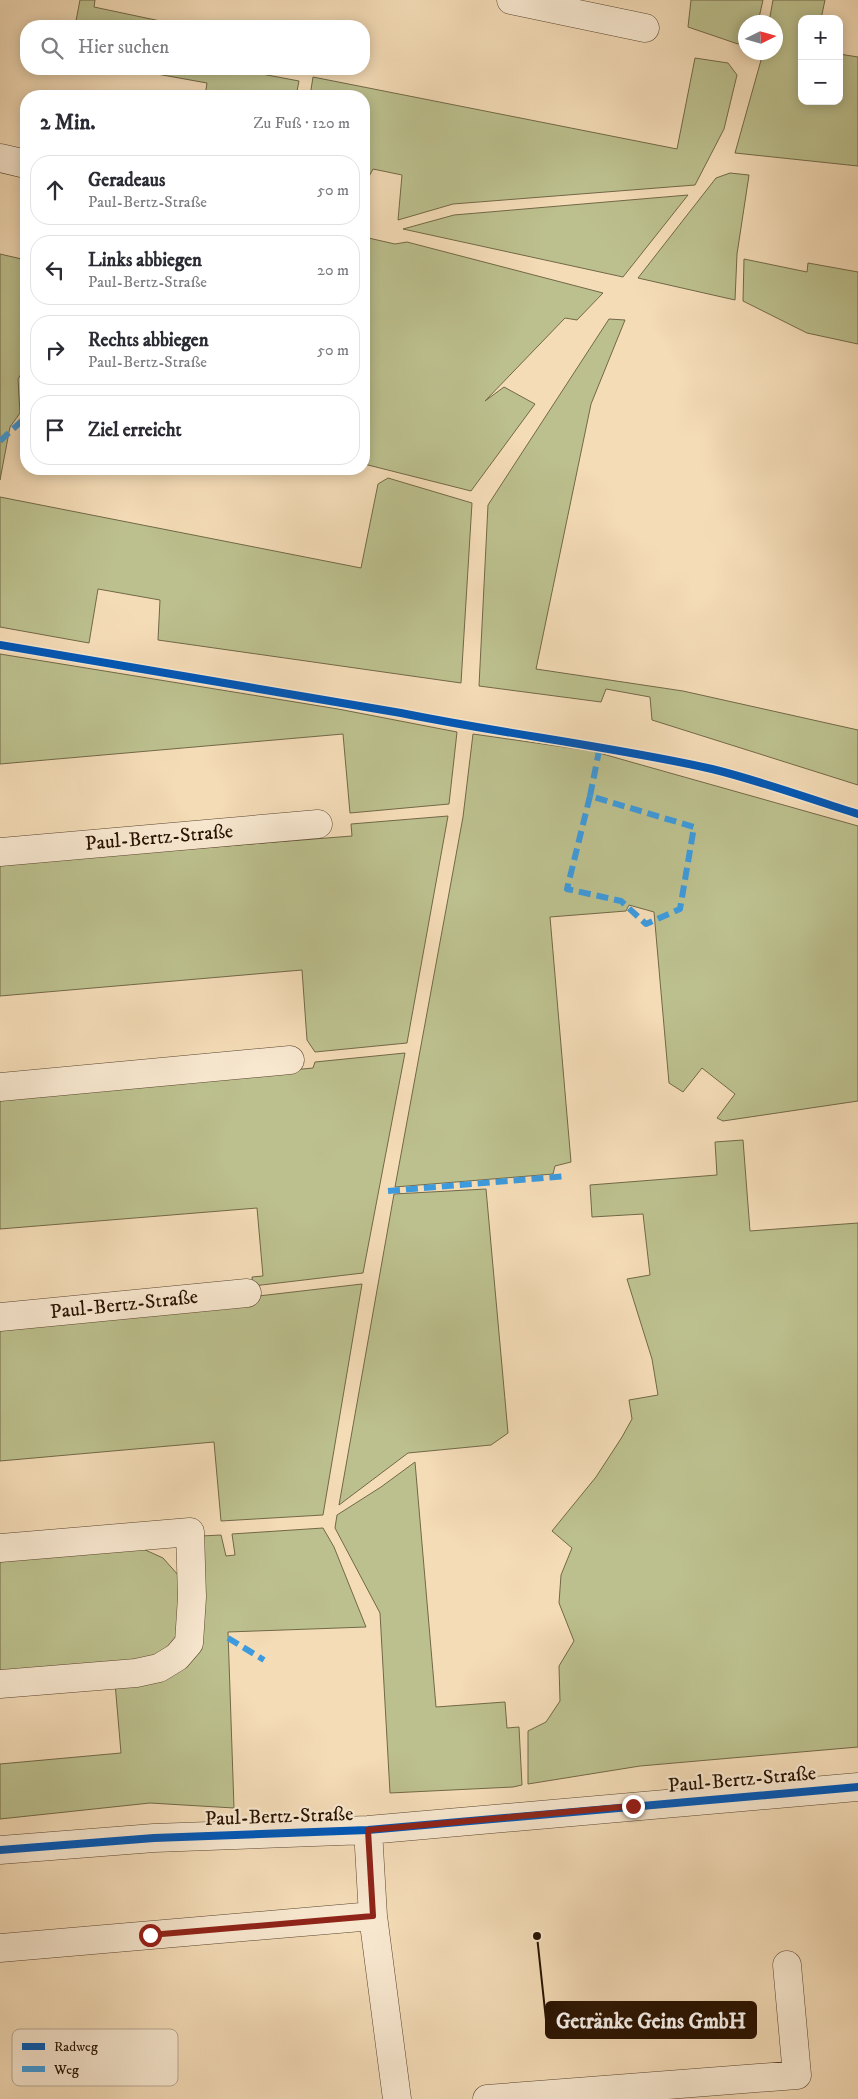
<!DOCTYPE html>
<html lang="de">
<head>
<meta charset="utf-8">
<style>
  body { margin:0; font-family:"IM FELL DW Pica",serif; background:#f2f2f3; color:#2b2b33 }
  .controls { position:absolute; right:15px; top:15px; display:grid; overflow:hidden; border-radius:10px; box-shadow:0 2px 12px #0003 }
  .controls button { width:45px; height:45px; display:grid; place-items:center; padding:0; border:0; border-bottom:1px solid #e1e1e2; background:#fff; color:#2b2b33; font:25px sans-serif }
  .compass { position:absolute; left:738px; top:15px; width:45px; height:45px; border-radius:50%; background:#fff; box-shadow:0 2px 12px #0003; rotate:85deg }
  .stop { position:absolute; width:15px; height:15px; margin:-11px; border:4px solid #8f2418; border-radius:50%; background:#fff }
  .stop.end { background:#8f2418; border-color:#fff; box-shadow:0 1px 5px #0008 }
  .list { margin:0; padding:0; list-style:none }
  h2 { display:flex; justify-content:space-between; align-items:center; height:65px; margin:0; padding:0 20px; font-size:21px }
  h2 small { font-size:16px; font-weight:400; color:#7c7c81 }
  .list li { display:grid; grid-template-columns:32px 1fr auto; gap:15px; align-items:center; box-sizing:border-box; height:70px; margin:0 10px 10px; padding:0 10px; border:1px solid #e1e1e2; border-radius:20px }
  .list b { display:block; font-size:19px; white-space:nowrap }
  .list p { margin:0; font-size:16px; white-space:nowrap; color:#7c7c81 }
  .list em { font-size:16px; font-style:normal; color:#7c7c81 }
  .icon { flex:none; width:28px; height:28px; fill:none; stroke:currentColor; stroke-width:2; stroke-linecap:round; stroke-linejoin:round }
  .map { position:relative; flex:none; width:858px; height:2099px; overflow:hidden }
  .search { position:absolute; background:#fff; box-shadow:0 2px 12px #0003; left:20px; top:20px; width:350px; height:55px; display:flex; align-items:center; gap:12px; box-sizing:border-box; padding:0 18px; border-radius:20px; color:#7c7c81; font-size:19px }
  .panel { position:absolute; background:#fff; box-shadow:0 2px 12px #0003; left:20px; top:90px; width:350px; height:385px; border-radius:20px }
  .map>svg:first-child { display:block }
</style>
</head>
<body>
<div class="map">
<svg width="858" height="2099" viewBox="0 0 858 2099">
  <rect width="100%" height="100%" fill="#f4dcb7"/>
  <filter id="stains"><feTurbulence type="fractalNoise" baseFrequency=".004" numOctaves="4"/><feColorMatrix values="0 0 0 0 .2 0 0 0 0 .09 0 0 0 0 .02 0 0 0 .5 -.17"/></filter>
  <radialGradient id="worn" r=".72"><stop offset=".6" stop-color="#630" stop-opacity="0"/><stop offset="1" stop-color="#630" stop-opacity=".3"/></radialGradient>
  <path fill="#bcc08e" stroke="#726847" d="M80,0H95L94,7L165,22V26H75Z
    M691,0H763L758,22H746L745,42L738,44L688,27Z
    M773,0H825L821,19H802V101H839V54L858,57V166L735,153L763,53L776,52V22H769Z
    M695,58L728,63L737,75L724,129L695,185L453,204L398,220L402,175L373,169L364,186V96H310L313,77L677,149Z
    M129,69H235L299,81L296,96H205L207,83Z
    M730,173L749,175L737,254L735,300L638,278L716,178Z
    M688,195L623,277L403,229L454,215Z
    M364,237L395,244L407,242L603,293L577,320L565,318L485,401L504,387L535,404L471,491L364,464Z
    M0,254L26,260V366L18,379L20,413L10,427L0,480Z
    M744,259L807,272L808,263L858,272V344L807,333L743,301Z
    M609,319L625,320L591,404L536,669L683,691L858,730V785L652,720L650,697L606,689L601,702L479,686L488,505Z
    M388,478L472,503L461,683L158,640L160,600L98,589L89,643L0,627V497L361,568L378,484Z
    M0,654L338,709L457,732L449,804L350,813L343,734L0,764Z
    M473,734L592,751L858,826V1101L723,1121L717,1118L735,1094L702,1068L683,1092L669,1083L654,912L629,905L626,911L550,917L571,1162L555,1166L553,1174L395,1187L463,817Z
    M448,816L407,1043L315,1052L307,1040L302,970L0,996V864L352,836L351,824Z
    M405,1053L363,1273L253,1286L252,1277L263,1276L257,1208L0,1229V1098L313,1068L315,1062Z
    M743,1140L750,1231L858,1223V1747L640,1766L528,1784V1731L546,1722L560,1701L559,1666L574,1641L559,1603L561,1575L572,1548L552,1531L596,1477L622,1437L632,1419L629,1400L658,1395L652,1359L627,1279L650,1275L643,1214L592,1217L590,1185L717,1175L715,1142Z
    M486,1189L508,1433L491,1445L408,1453L339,1505L394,1194Z
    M362,1284L323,1515L221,1521L214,1442L0,1461V1326Z
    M415,1462L436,1707L505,1702L507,1728L519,1727L522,1785L513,1787L390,1793L380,1613L335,1528L337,1515L381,1487Z
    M323,1528L334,1547L366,1627L228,1632L234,1808L150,1803L0,1819V1764L121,1753L115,1683L178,1666L201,1536L221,1535L226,1556L235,1555L232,1534Z
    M141,1548L163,1558L179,1576L182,1628L170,1645L150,1658L0,1674V1560Z"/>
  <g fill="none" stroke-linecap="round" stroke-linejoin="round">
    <defs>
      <path id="minor" d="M511,0L645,28
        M0,158L26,164
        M0,852L318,824
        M0,1087L290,1060
        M0,1317L247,1293
        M0,1548L190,1532L192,1597L189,1643L177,1657L159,1668L136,1673L0,1684
        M368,1830L373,1916L397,2099
        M0,1850L154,1838L368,1830L858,1787
        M0,1948L373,1916
        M487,2099L797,2075L787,1965"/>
    </defs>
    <use href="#minor" stroke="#5a442e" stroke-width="29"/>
    <use href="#minor" stroke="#f8e8d0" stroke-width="28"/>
    <path stroke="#3d9adc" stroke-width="6" stroke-dasharray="12 6" stroke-linecap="butt" d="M0,441L26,417
      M590,796L567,889L621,901L646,924L680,909L694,827L590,796L600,746
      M388,1191L567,1176
      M228,1638L264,1660"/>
    <defs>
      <path id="cycleway" d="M0,645L401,713C504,734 609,746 712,769C761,781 810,799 858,814
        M0,1850L154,1838L368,1830L858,1787"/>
    </defs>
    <use href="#cycleway" stroke="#f8e8d0" stroke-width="11"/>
    <use href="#cycleway" stroke="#0057b8" stroke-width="8"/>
  </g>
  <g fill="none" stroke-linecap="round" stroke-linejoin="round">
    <path stroke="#8f2418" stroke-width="6" d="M150,1935L373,1916L368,1830L633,1806"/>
  </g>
  <g text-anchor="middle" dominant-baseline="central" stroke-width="4.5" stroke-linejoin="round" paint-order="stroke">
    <g font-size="20" fill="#271100" stroke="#f8e8d0">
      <text transform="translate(159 838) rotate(-5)">Paul-Bertz-Straße</text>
      <text transform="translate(124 1305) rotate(-6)">Paul-Bertz-Straße</text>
      <text transform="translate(742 1780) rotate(-5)">Paul-Bertz-Straße</text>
      <text transform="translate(279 1817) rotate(-2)">Paul-Bertz-Straße</text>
    </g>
  </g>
  <rect x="12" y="2029" width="166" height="57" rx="8" fill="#f8e8d0" stroke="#b9a892" stroke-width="1"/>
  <rect x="22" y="2043" width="23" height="7" fill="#0057b8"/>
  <rect x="22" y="2066" width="23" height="6" fill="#3d9adc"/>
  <g font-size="14" fill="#271100">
    <text x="54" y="2051">Radweg</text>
    <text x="54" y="2074">Weg</text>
  </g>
  <path fill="none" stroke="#271100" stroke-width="2" d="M537 1936L546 2020"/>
  <circle fill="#271100" stroke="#f8e8d0" stroke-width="2" cx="537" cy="1936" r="5"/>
  <rect fill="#271100" stroke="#271100" stroke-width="2" x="546" y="2002" width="210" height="36" rx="5"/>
  <g font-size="21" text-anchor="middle" font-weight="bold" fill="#fff">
    <text x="651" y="2028">Getränke Geins GmbH</text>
  </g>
  <rect width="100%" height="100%" filter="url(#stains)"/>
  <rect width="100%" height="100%" fill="url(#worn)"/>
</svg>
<div class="controls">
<button>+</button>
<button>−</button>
</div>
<svg class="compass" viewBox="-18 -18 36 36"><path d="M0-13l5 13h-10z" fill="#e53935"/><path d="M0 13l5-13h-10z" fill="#7c7c81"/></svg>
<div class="stop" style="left:150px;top:1935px"></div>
<div class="stop end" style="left:633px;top:1806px"></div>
<div class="search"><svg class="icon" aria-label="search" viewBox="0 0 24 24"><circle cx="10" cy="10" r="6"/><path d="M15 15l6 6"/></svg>Hier suchen</div>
<section class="panel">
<h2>2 Min.<small>Zu Fuß · 120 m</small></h2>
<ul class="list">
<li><svg class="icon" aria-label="ahead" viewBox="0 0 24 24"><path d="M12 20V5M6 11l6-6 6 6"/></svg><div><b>Geradeaus</b><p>Paul-Bertz-Straße</p></div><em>50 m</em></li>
<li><svg class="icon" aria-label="left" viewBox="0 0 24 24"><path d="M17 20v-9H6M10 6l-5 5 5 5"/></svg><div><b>Links abbiegen</b><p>Paul-Bertz-Straße</p></div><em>20 m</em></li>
<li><svg class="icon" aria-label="right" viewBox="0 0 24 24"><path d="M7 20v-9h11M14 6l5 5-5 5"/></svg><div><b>Rechts abbiegen</b><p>Paul-Bertz-Straße</p></div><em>50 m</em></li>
<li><svg class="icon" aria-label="arrive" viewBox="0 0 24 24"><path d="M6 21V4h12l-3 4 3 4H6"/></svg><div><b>Ziel erreicht</b></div></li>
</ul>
</section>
</div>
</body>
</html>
